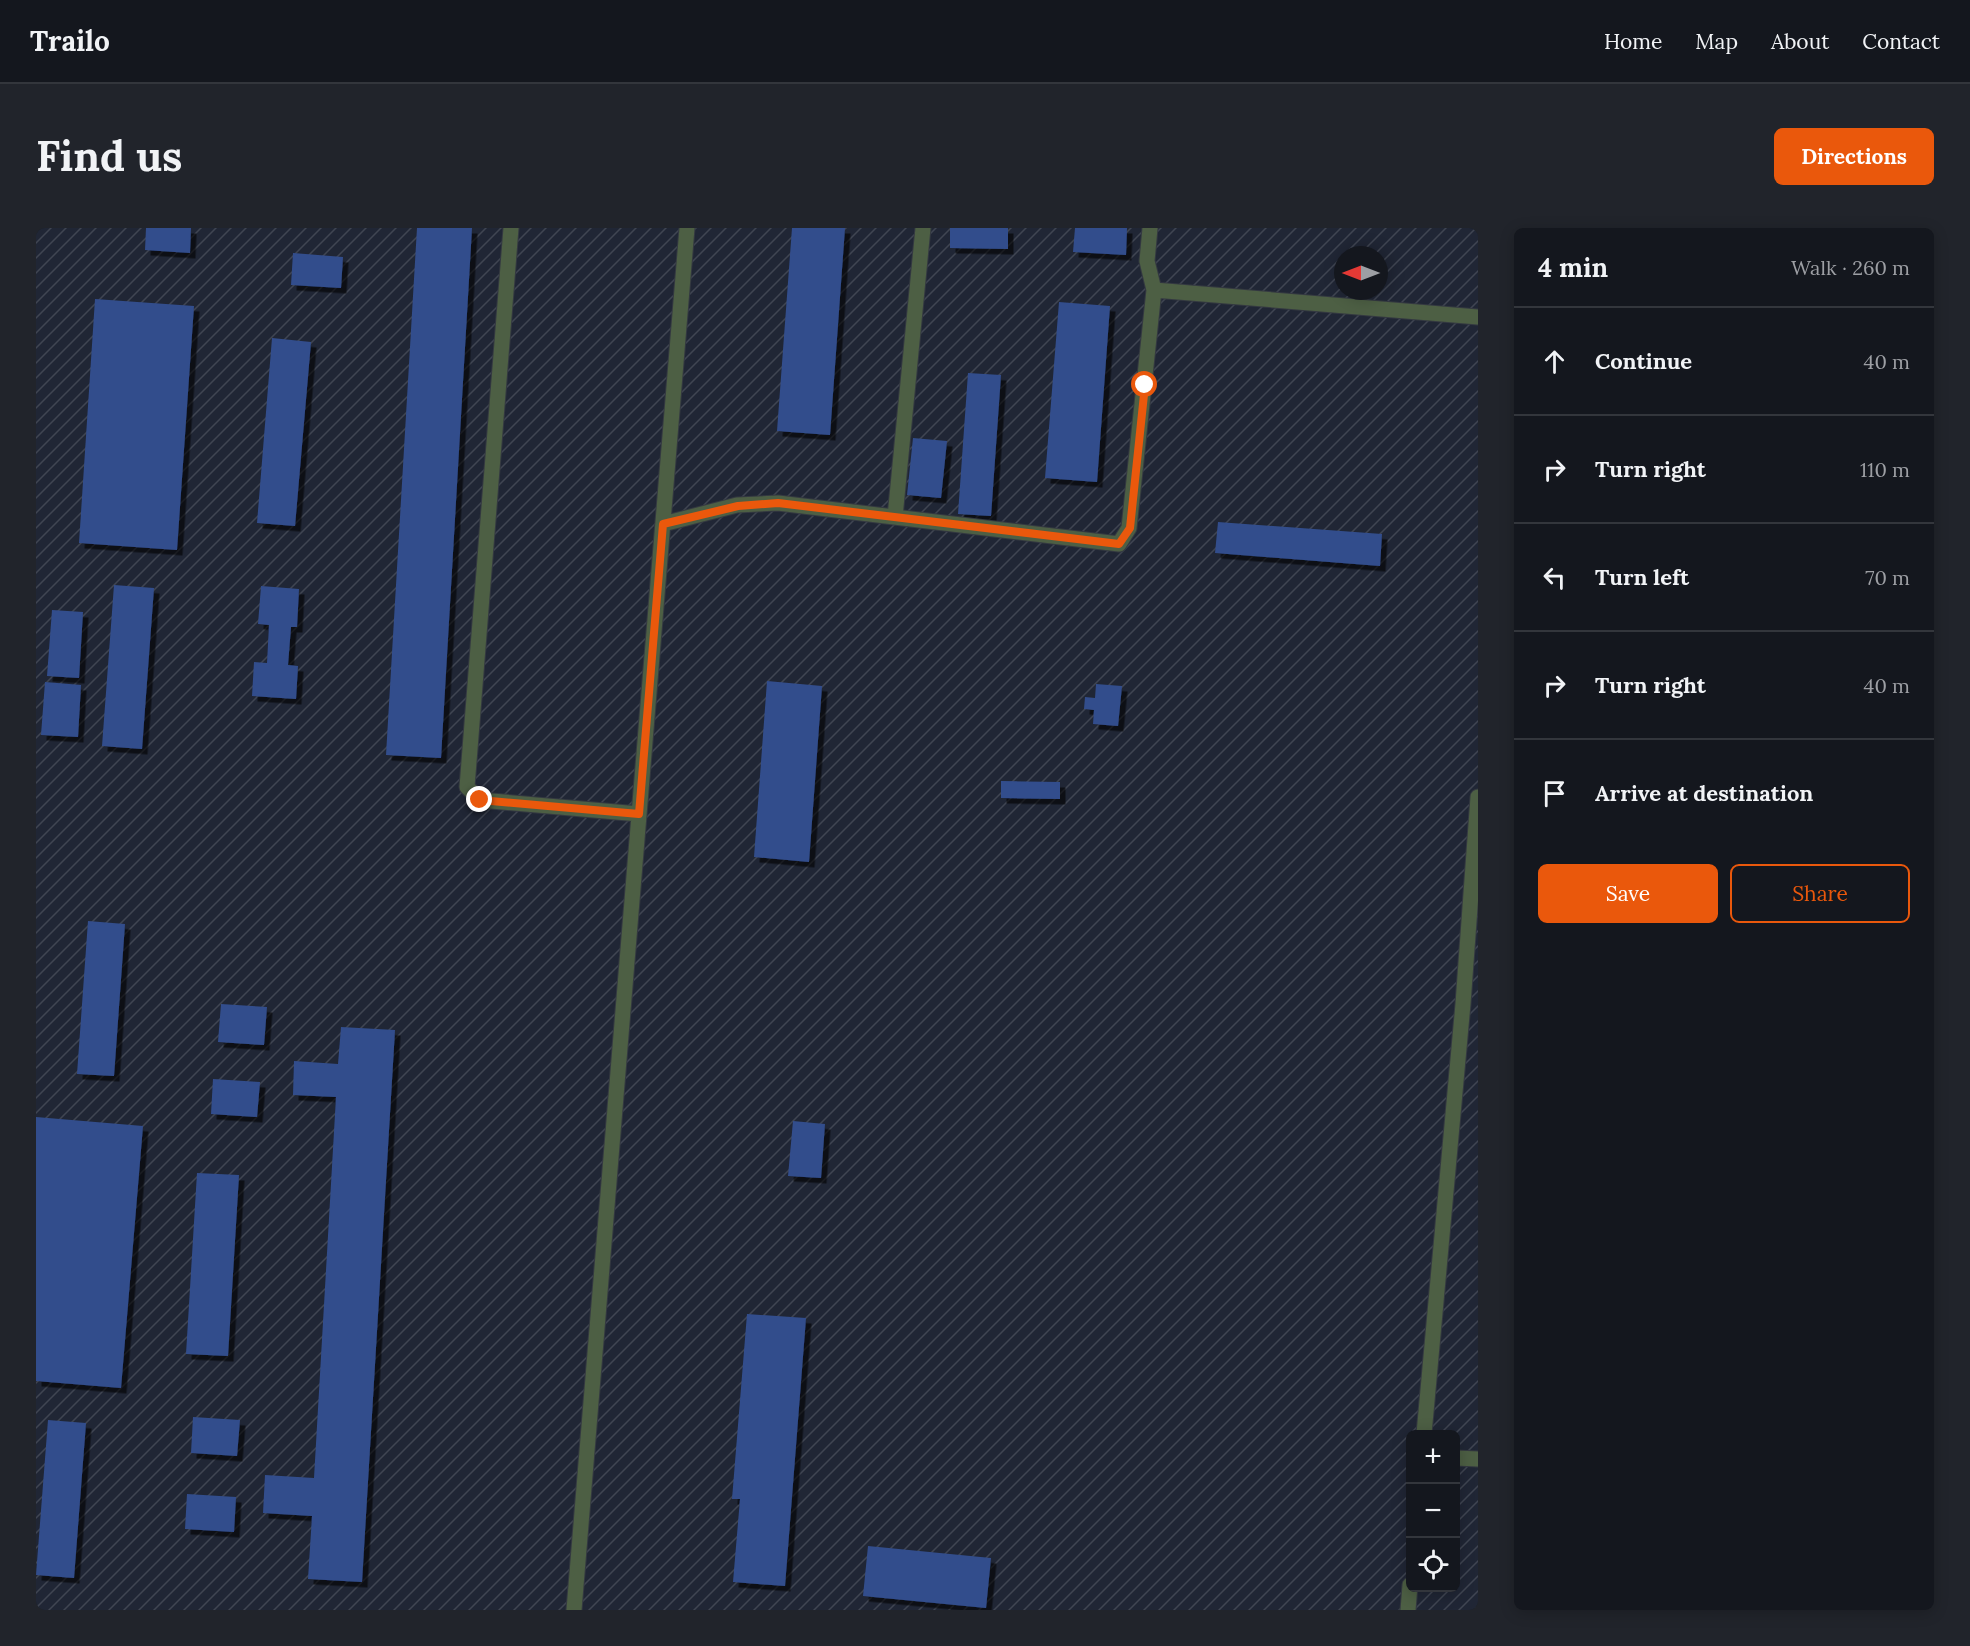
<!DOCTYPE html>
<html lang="en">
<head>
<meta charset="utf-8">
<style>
  body { margin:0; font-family:Lora,serif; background:#21242b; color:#f1f3f6 }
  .controls { position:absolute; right:18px; bottom:18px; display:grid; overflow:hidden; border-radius:9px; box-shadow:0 3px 15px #0003 }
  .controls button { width:54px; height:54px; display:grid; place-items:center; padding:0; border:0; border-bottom:2px solid #33363c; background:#14171e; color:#f1f3f6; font:30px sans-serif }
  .compass { position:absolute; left:1298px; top:18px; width:54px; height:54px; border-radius:50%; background:#14171e; box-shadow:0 3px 15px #0003; rotate:270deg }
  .stop { position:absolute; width:18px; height:18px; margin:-14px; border:4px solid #ea580c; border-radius:50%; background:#fff }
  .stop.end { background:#ea580c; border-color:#fff; box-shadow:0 2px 6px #0008 }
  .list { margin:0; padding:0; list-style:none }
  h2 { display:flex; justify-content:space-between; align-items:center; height:78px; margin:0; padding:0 24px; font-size:26px }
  h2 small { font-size:20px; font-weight:400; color:#9d9fa4 }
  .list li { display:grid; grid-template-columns:39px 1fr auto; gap:18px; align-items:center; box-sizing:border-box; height:108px; padding:0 24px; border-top:2px solid #33363c }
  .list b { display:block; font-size:22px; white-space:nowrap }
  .list em { font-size:20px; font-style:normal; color:#9d9fa4 }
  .actions { display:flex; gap:12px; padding:18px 24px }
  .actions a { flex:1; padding:14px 0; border:2px solid #ea580c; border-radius:9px; text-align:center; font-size:21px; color:#ea580c }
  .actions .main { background:#ea580c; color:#fff }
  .icon { flex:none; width:33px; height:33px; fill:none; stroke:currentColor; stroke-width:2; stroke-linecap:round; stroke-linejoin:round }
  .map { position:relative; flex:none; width:1442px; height:1382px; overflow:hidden; border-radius:9px }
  header { display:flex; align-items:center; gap:36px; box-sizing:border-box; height:84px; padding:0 30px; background:#14171e; border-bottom:2px solid #33363c }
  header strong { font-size:28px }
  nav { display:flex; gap:33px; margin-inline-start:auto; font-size:21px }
  .intro { display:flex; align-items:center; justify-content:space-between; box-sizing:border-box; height:144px; padding:0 36px }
  h1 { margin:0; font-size:42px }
  .button { padding:15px 27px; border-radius:9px; background:#ea580c; color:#fff; font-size:21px; font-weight:700 }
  main { display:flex; gap:36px; padding:0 36px }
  aside { flex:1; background:#14171e; border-radius:9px; box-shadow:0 3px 15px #0003 }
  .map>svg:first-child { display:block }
</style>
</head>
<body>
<header>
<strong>Trailo</strong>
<nav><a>Home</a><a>Map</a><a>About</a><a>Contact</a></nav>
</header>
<div class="intro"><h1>Find us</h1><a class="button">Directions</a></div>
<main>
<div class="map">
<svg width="1442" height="1382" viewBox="0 0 1442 1382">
  <defs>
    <pattern id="industrial-furrows" width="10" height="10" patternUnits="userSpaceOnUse" patternTransform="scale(1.5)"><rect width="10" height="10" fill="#202635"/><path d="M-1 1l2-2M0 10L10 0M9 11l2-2" fill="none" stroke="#404552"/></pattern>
    <filter id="shadow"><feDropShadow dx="5.5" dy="5.5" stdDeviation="0" flood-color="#0009"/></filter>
  </defs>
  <rect width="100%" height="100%" fill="#1a1f28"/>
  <path fill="url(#industrial-furrows)" fill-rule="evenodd" d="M0,0H1442V1382H0ZM1307,27H1343V63H1307ZM1374,1206H1420V1360H1374Z"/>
  <path fill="#324d8c" filter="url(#shadow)" d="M110,0H155L154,25L109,22Z
    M381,0H436L405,530L350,527Z
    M756,0H809L794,207L741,203Z
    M914,0H972V21L914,20Z
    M1039,0H1091L1090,27L1037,24Z
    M257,25L307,29L305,60L255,57Z
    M59,71L158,78L141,322L43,315Z
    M1023,74L1074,78L1061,254L1009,250Z
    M236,110L275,114L259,298L221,295Z
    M932,145L965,147L955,288L922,286Z
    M877,210L911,213L905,270L871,267Z
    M1182,294L1346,306L1344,338L1179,325Z
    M78,357L118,360L106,521L66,518Z
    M225,358L263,361L261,399H255L252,437L262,438L260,471L216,468L218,434L231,435L233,397L222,396Z
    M16,382L47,384L43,450L11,448Z
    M731,453L786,458L773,634L718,629Z
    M9,454L45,457L42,509L5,507Z
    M1060,456L1086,458L1082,498L1057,496L1058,482L1048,481L1049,469L1059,470Z
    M965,553L1024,554V571L965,570Z
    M52,693L89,696L78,848L41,846Z
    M185,776L231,779L228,817L182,814Z
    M305,799L359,802L326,1354L272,1351L276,1288L227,1285L229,1247L278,1250L300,869L257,867L258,833L302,836Z
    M177,851L224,854L221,889L175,886Z
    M0,889L107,898L85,1160L0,1153Z
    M757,893L789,896L785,950L752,948Z
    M161,945L203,947L192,1128L150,1126Z
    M711,1086L770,1090L749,1358L697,1354L704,1271H696Z
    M157,1189L204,1192L201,1228L155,1225Z
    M12,1192L50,1195L38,1350L0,1347Z
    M151,1266L200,1269L198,1304L149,1301Z
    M832,1318L955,1330L950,1380L827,1368Z"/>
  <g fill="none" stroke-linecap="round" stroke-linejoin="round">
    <defs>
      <path id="minor" d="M475,0L431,559L444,572L603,586
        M1118,62L1442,89
        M859,289L887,0
        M627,296L701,277L742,275L1083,316L1093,300L1118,62L1111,33L1114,0
        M1388,1206L1427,776L1442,569
        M1420,1230L1442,1231
        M538,1382L651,0
        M1372,1382L1374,1357"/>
    </defs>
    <use href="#minor" stroke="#343941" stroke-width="17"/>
    <use href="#minor" stroke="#4d5f44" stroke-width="15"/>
  </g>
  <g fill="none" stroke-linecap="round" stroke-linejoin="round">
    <path stroke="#ea580c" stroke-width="8" d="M444,572L603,586L627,296L702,278L742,275L1083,316L1094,300L1109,157"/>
  </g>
</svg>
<div class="controls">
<button>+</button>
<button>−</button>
<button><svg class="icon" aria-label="locate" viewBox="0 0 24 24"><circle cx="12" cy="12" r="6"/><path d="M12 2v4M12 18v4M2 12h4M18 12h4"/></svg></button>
</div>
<svg class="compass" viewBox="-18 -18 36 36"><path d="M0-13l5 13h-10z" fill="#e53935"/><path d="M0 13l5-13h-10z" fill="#9d9fa4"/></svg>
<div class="stop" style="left:1109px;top:157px"></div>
<div class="stop end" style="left:444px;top:572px"></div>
</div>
<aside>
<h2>4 min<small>Walk · 260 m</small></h2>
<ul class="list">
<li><svg class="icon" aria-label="ahead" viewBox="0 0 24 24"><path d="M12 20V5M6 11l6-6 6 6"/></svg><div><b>Continue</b></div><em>40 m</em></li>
<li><svg class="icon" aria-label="right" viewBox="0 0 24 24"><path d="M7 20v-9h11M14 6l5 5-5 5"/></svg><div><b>Turn right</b></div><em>110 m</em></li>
<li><svg class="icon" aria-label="left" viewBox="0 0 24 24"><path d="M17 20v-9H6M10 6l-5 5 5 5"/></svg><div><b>Turn left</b></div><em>70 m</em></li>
<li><svg class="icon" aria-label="right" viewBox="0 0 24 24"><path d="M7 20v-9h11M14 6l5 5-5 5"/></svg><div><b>Turn right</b></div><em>40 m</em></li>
<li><svg class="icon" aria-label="arrive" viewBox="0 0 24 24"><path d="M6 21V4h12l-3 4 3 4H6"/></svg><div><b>Arrive at destination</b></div></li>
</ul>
<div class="actions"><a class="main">Save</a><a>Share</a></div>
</aside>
</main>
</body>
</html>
